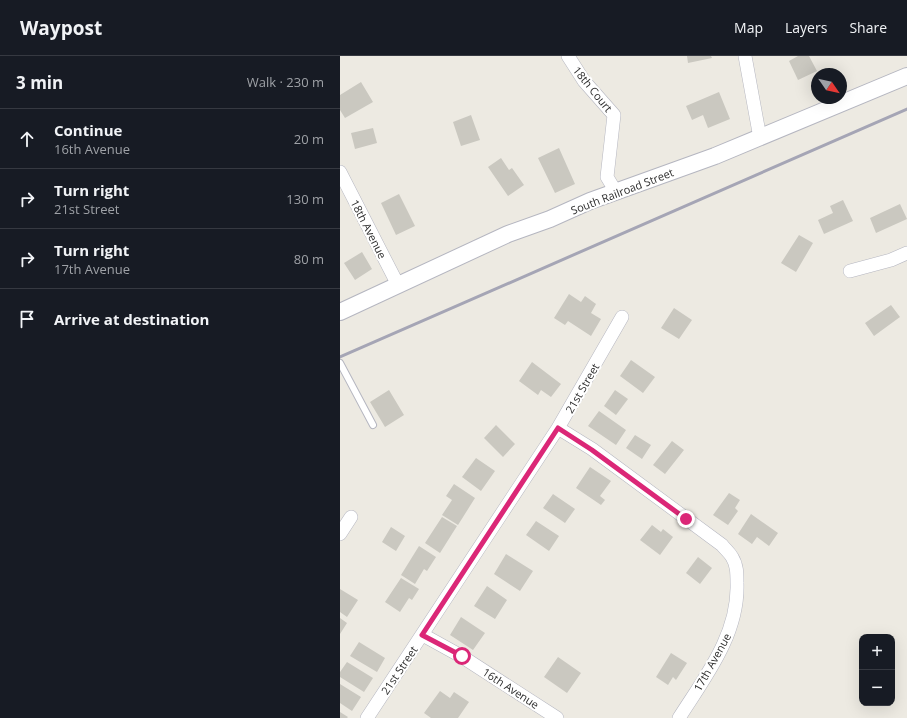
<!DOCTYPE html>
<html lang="en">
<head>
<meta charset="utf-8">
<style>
  body { margin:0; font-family:"Open Sans",sans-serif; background:#242831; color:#f1f3f6 }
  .controls { position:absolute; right:12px; bottom:12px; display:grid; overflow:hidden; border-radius:8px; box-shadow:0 4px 16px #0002 }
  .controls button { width:36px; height:36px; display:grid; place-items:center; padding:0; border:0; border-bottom:1px solid #363941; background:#171b24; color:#f1f3f6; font:20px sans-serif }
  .compass { position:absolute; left:471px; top:12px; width:36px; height:36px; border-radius:50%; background:#171b24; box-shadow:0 4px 16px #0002; rotate:124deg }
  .stop { position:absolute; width:12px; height:12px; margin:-9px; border:3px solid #db2777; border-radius:50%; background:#fff }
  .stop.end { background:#db2777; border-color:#fff; box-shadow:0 1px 4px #0008 }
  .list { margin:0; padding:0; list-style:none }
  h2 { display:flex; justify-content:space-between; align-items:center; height:52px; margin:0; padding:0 16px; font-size:17px }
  h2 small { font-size:13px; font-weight:400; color:#9ea1a6 }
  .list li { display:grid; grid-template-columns:26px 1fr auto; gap:12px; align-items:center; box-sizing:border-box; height:60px; padding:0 16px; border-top:1px solid #363941 }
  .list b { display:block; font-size:15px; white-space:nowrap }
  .list p { margin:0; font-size:13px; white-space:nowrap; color:#9ea1a6 }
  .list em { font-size:13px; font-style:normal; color:#9ea1a6 }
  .icon { flex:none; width:22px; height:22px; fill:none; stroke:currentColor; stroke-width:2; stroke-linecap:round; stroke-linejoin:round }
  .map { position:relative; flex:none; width:567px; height:662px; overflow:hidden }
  header { display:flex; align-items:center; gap:24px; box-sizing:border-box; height:56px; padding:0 20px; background:#171b24; border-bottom:1px solid #363941 }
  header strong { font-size:19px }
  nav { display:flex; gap:22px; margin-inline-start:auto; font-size:14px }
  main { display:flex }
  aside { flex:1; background:#171b24 }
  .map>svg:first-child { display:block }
</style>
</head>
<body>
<header>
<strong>Waypost</strong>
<nav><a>Map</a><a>Layers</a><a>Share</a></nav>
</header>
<main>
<aside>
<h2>3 min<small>Walk · 230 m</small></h2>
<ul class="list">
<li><svg class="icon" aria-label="ahead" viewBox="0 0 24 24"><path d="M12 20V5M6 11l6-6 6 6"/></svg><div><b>Continue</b><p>16th Avenue</p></div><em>20 m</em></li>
<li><svg class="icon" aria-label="right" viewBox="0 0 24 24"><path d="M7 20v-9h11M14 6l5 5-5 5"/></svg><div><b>Turn right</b><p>21st Street</p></div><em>130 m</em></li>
<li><svg class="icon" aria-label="right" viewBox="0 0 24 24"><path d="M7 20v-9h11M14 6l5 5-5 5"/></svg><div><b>Turn right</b><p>17th Avenue</p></div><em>80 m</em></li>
<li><svg class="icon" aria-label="arrive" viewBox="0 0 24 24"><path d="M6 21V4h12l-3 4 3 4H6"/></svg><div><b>Arrive at destination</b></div></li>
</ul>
</aside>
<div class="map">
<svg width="567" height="662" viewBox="0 0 567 662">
  <rect width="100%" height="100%" fill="#edeae2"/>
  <path fill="#cac8c0" d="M347,0H371L372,2L348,7Z
    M458,0H469L477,15L458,24L449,5Z
    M21,26L33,46L5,62L0,54V39Z
    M379,36L390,63L368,72L363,59L352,64L346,50Z
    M131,59L140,84L121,90L113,66Z
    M33,72L37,87L15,93L11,77Z
    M219,92L235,128L215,137L198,102Z
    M161,102L169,114L172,112L184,129L168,140L148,111Z
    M59,138L75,170L56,179L41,147Z
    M503,144L513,165L484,178L478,164L493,157L490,150Z
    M560,148L567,163L536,177L530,162Z
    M459,179L473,187L456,216L441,207Z
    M22,196L32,213L15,224L4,207Z
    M229,238L241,246L245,240L256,248L251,257L261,263L251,280L228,265L225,269L214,262Z
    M551,249L560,261L534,280L525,267Z
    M334,252L352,264L339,283L321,272Z
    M291,304L315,321L303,337L280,320Z
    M192,306L221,328L211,341L201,334L198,339L179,325Z
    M49,334L64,359L45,371L30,346Z
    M275,334L288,343L276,359L264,350Z
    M259,355L286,374L276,389L248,370Z
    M156,369L175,388L163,401L144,382Z
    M295,379L311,389L302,403L286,392Z
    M332,385L344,394L325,418L313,409Z
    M136,402L155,415L141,435L122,421Z
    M250,411L271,425L260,440L265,444L261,449L236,432Z
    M114,428L135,442L118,469L102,459L112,444L106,440Z
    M389,437L400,444L395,452L398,455L388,469L373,459Z
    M213,438L235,453L225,467L203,452Z
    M411,458L438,477L429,490L417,481L412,488L398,478Z
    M102,461L117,470L100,497L85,487Z
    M196,465L219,480L209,495L186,479Z
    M312,469L321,476L323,473L333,481L320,499L300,484Z
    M51,471L65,480L56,495L42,486Z
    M79,490L96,501L87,515L84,513L75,528L61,519Z
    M166,498L193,515L180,535L154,518Z
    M358,501L372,512L360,528L346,517Z
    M61,522L79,533L72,544L69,542L60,556L45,546Z
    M147,530L167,544L155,563L134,550Z
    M0,533L18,544L7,561L0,556Z
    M121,561L145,577L133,594L110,579Z
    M0,562L7,567L0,578Z
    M19,586L45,602L37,616L10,600Z
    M331,597L347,607L336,624L333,621L328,629L316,621Z
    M218,601L241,617L227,637L204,621Z
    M7,606L33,622L24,636L0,621V616Z
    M0,628L21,641L12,655L0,647Z
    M100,635L110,642L114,636L129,646L118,662H91L84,657Z
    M0,656L8,661L7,662H0Z"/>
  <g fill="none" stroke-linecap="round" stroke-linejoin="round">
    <defs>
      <path id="service" d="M0,307L33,369"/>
      <path id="minor" d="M228,0L244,25L274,59L267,121L276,136
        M405,0L420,82
        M0,116L58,229
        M510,215L551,204L567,197
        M218,372L252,393L382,489C385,493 389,496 392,501C397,509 397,517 397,527C399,578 365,621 339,662
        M0,478L11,461
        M83,579L121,600L217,662
        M27,662L218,372L282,261"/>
      <path id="tertiary" d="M0,256L168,178L210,163L250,145L375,100L567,20"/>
    </defs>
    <use href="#service" stroke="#b5b6c0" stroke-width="8"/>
    <use href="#minor" stroke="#b5b6c0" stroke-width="14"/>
    <use href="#tertiary" stroke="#b5b6c0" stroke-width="18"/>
    <use href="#service" stroke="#fff" stroke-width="6"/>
    <use href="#minor" stroke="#fff" stroke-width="13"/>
    <use href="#tertiary" stroke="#fff" stroke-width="16"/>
    <path stroke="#a5a5b5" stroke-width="3" d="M0,301L567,53"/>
  </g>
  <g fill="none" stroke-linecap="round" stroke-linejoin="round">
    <path stroke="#db2777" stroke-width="5" d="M122,600L82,579L218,372L252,394L346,463"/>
  </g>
  <g text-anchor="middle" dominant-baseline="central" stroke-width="4" stroke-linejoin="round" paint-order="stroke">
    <g font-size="11" fill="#2e2e2e" stroke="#fff">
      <text transform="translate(253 33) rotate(51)">18th Court</text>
      <text transform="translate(282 135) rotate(-21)">South Railroad Street</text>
      <text transform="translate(29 173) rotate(63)">18th Avenue</text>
      <text transform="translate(242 332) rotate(-60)">21st Street</text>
      <text transform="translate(372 606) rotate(-61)">17th Avenue</text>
      <text transform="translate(59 614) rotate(-56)">21st Street</text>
      <text transform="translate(171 632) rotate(33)">16th Avenue</text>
    </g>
  </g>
</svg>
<div class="controls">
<button>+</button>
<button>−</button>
</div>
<svg class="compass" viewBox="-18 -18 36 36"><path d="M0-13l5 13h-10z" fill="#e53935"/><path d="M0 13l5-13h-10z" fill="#9ea1a6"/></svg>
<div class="stop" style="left:122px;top:600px"></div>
<div class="stop end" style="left:346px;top:463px"></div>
</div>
</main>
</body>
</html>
